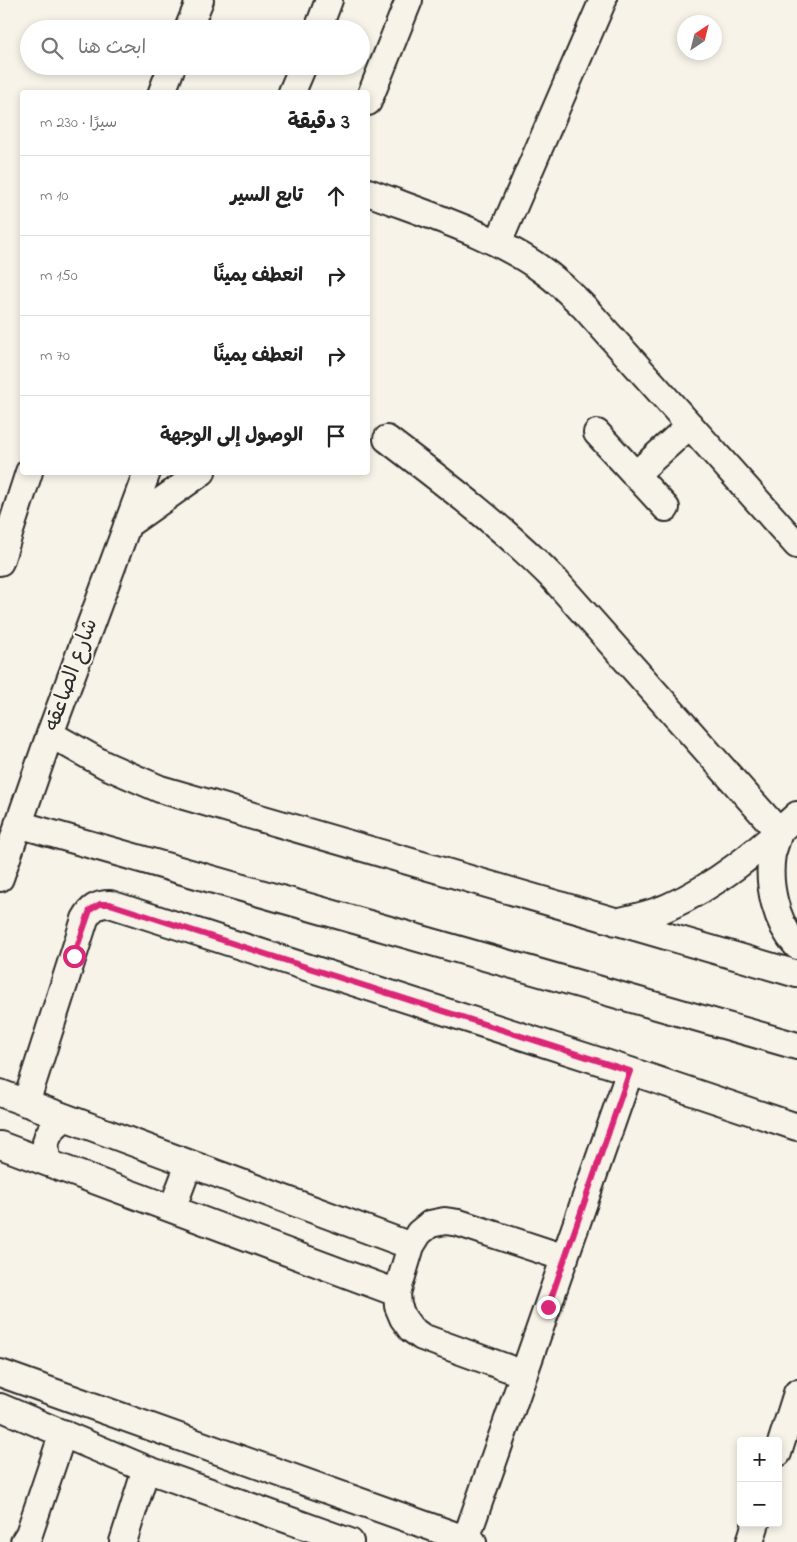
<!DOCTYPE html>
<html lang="ar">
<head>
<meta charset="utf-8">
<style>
  body { margin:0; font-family:"Indie Flower","Playpen Sans Arabic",sans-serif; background:#f2f2f2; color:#222; direction:rtl }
  .controls { position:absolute; right:15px; bottom:15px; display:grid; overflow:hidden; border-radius:5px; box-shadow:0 2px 8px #0003 }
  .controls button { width:45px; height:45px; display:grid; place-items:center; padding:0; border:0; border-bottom:1px solid #e0e0e0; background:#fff; color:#222; font:25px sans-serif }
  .compass { position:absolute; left:677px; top:15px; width:45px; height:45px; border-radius:50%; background:#fff; box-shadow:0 2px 8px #0003; rotate:35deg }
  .stop { position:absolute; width:15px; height:15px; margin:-11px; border:4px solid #db2777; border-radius:50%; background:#fff }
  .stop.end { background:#db2777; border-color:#fff; box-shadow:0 1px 5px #0008 }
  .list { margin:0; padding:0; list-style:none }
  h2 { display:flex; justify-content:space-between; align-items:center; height:65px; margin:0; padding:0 20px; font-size:21px }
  h2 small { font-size:16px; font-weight:400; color:#767676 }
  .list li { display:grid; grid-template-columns:32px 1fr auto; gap:15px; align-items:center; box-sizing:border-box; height:80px; padding:0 20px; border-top:1px solid #e0e0e0 }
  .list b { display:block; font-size:19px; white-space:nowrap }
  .list em { font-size:16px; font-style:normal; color:#767676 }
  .icon { flex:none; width:28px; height:28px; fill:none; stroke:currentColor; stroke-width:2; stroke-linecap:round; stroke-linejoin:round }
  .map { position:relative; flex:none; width:797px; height:1542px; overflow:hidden; direction:ltr }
  .search { position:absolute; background:#fff; box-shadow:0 2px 8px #0003; left:20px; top:20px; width:350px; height:55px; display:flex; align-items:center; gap:12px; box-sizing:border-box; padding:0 18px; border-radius:28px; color:#767676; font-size:19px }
  .panel { position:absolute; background:#fff; box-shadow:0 2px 8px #0003; left:20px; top:90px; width:350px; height:385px; border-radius:5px; direction:rtl }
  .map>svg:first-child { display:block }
</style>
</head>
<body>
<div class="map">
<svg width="797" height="1542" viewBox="0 0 797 1542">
  <rect width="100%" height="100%" fill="#f7f3e8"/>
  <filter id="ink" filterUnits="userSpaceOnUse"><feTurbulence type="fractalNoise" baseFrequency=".02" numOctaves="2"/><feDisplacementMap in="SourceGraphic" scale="10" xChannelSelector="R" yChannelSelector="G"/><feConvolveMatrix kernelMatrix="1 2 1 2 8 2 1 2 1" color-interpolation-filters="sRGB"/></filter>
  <g filter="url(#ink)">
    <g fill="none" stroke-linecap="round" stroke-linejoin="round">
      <defs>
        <path id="minor" d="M188,29L200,0
          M318,29L329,0
          M162,92L172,66
          M292,92L303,66
          M368,102L409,0
          M368,192C425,214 496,235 545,272C559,282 572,295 585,308L797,545
          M498,243L603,0
          M597,433L666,508
          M387,439C446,484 503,527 555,580L779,832
          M635,475L690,425
          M127,525L202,472
          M0,562L29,472
          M50,734L105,765L160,789L797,974
          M18,824L797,1046
          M779,832C777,839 774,847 772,854C767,885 776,923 797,946
          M0,878L50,734L147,472
          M616,922C634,918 652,914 668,907C716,886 759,850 797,815
          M0,1093L411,1246
          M26,1103L85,919C91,908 97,904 110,904L630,1071L797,1127
          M0,1145L397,1293
          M48,1162C42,1141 47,1130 65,1118
          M172,1209L189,1164
          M0,1373L473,1542
          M524,1374L422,1337L411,1329L403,1318L398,1306L397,1293L411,1246L419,1233L430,1224L445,1221L459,1223L565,1258
          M0,1407L146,1469L350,1542
          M778,1453L797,1393
          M466,1539L630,1071
          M24,1542L29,1534L63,1433
          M123,1542L146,1469
          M750,1542L756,1523"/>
      </defs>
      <use href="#minor" stroke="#2b2b2b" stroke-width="30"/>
      <use href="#minor" stroke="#f7f3e8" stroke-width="26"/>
    </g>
  </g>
  <g fill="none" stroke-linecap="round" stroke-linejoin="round" filter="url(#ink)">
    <path stroke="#db2777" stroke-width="6" d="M74,956L90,910L100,904H110L630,1071L548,1307"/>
  </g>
  <g text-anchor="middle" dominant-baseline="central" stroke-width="4" stroke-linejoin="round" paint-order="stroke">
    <g font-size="21" fill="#2b2b2b" stroke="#f7f3e8">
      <text transform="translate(72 675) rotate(-70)">شارع الصاعقه</text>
    </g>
  </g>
</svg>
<div class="controls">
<button>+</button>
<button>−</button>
</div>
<svg class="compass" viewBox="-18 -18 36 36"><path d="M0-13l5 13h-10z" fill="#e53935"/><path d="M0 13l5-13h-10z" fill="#767676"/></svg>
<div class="stop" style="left:74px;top:956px"></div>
<div class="stop end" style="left:548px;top:1307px"></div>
<div class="search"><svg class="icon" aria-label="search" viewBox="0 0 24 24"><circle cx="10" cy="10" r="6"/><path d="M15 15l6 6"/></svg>ابحث هنا</div>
<section class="panel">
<h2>3 دقيقة<small>سيرًا · 230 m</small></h2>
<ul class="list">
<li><svg class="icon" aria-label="ahead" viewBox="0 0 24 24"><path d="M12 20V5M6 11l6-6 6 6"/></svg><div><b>تابع السير</b></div><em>10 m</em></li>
<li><svg class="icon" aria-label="right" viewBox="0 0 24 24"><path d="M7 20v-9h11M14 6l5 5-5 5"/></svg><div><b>انعطف يمينًا</b></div><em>150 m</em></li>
<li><svg class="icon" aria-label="right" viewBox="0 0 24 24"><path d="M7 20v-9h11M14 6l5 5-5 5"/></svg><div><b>انعطف يمينًا</b></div><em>70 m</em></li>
<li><svg class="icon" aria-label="arrive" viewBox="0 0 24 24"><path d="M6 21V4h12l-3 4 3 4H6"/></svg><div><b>الوصول إلى الوجهة</b></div></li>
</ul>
</section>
</div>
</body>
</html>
